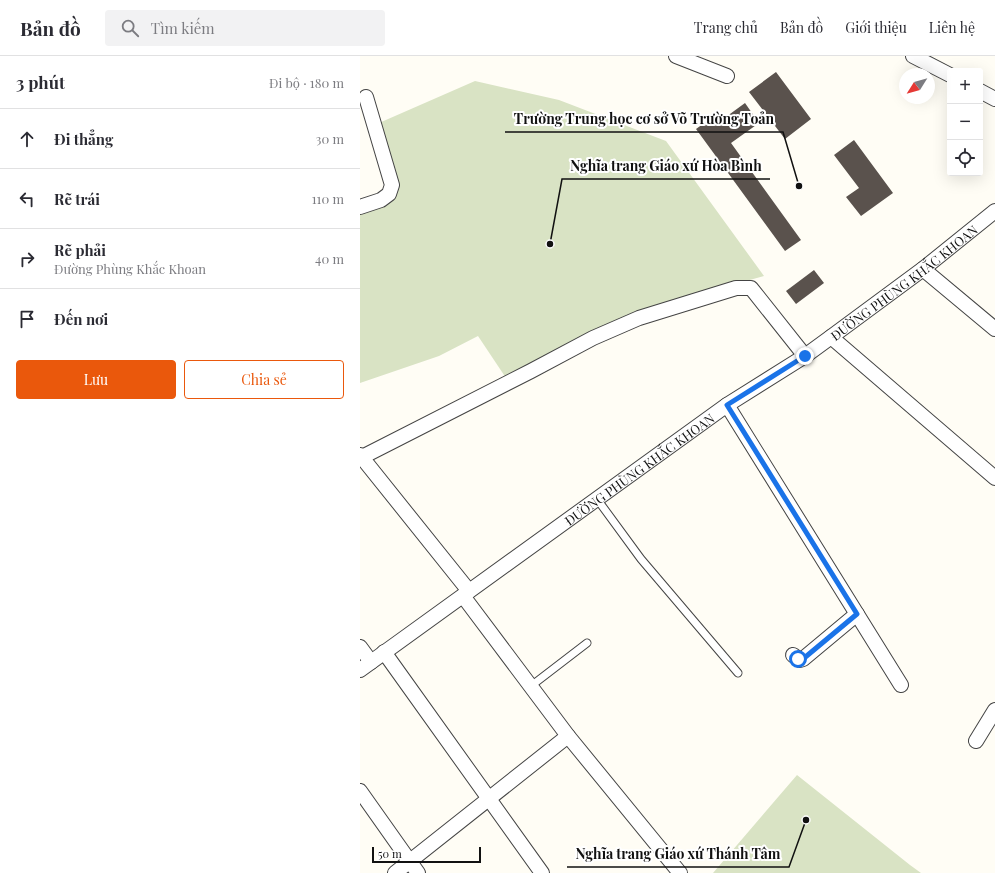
<!DOCTYPE html>
<html lang="vi">
<head>
<meta charset="utf-8">
<style>
  body { margin:0; font-family:"Playfair Display",serif; background:#f2f2f3; color:#2b2b33 }
  .controls { position:absolute; right:12px; top:12px; display:grid; overflow:hidden; border-radius:4px; box-shadow:0 4px 16px #0002 }
  .controls button { width:36px; height:36px; display:grid; place-items:center; padding:0; border:0; border-bottom:1px solid #e1e1e2; background:#fff; color:#2b2b33; font:20px sans-serif }
  .compass { position:absolute; left:539px; top:12px; width:36px; height:36px; border-radius:50%; background:#fff; box-shadow:0 4px 16px #0002; rotate:233deg }
  .scale { position:absolute; left:12px; bottom:10px; width:109px; box-sizing:border-box; padding-left:4px; border:2px solid #111; border-top:0; font-size:11px; line-height:14px; white-space:nowrap; color:#111; -webkit-text-stroke:3px #fff; paint-order:stroke }
  .stop { position:absolute; width:12px; height:12px; margin:-9px; border:3px solid #1a73e8; border-radius:50%; background:#fff }
  .stop.end { background:#1a73e8; border-color:#fff; box-shadow:0 1px 4px #0008 }
  .list { margin:0; padding:0; list-style:none }
  h2 { display:flex; justify-content:space-between; align-items:center; height:52px; margin:0; padding:0 16px; font-size:17px }
  h2 small { font-size:13px; font-weight:400; color:#7c7c81 }
  .list li { display:grid; grid-template-columns:26px 1fr auto; gap:12px; align-items:center; box-sizing:border-box; height:60px; padding:0 16px; border-top:1px solid #e1e1e2 }
  .list b { display:block; font-size:15px; white-space:nowrap }
  .list p { margin:0; font-size:13px; white-space:nowrap; color:#7c7c81 }
  .list em { font-size:13px; font-style:normal; color:#7c7c81 }
  .actions { display:flex; gap:8px; padding:12px 16px }
  .actions a { flex:1; padding:9px 0; border:1px solid #ea580c; border-radius:4px; text-align:center; font-size:14px; color:#ea580c }
  .actions .main { background:#ea580c; color:#fff }
  .icon { flex:none; width:22px; height:22px; fill:none; stroke:currentColor; stroke-width:2; stroke-linecap:round; stroke-linejoin:round }
  .map { position:relative; flex:none; width:635px; height:817px; overflow:hidden }
  header { display:flex; align-items:center; gap:24px; box-sizing:border-box; height:56px; padding:0 20px; background:#fff; border-bottom:1px solid #e1e1e2 }
  header strong { font-size:19px }
  nav { display:flex; gap:22px; margin-inline-start:auto; font-size:14px }
  .search { width:280px; height:36px; background:#f2f2f3; display:flex; align-items:center; gap:10px; box-sizing:border-box; padding:0 14px; border-radius:4px; color:#7c7c81; font-size:15px }
  main { display:flex }
  aside { flex:1; background:#fff }
  .map>svg:first-child { display:block }
</style>
</head>
<body>
<header>
<strong>Bản đồ</strong>
<div class="search"><svg class="icon" aria-label="search" viewBox="0 0 24 24"><circle cx="10" cy="10" r="6"/><path d="M15 15l6 6"/></svg>Tìm kiếm</div>
<nav><a>Trang chủ</a><a>Bản đồ</a><a>Giới thiệu</a><a>Liên hệ</a></nav>
</header>
<main>
<aside>
<h2>3 phút<small>Đi bộ · 180 m</small></h2>
<ul class="list">
<li><svg class="icon" aria-label="ahead" viewBox="0 0 24 24"><path d="M12 20V5M6 11l6-6 6 6"/></svg><div><b>Đi thẳng</b></div><em>30 m</em></li>
<li><svg class="icon" aria-label="left" viewBox="0 0 24 24"><path d="M17 20v-9H6M10 6l-5 5 5 5"/></svg><div><b>Rẽ trái</b></div><em>110 m</em></li>
<li><svg class="icon" aria-label="right" viewBox="0 0 24 24"><path d="M7 20v-9h11M14 6l5 5-5 5"/></svg><div><b>Rẽ phải</b><p>Đường Phùng Khắc Khoan</p></div><em>40 m</em></li>
<li><svg class="icon" aria-label="arrive" viewBox="0 0 24 24"><path d="M6 21V4h12l-3 4 3 4H6"/></svg><div><b>Đến nơi</b></div></li>
</ul>
<div class="actions"><a class="main">Lưu</a><a>Chia sẻ</a></div>
</aside>
<div class="map">
<svg width="635" height="817" viewBox="0 0 635 817">
  <rect width="100%" height="100%" fill="#fffdf5"/>
  <path fill="#d9e3c4" d="M115,25L199,44L306,85L404,220L379,227L146,322L118,280L79,300L0,327V156L33,142L19,67Z
    M437,719L550,809L561,817H353Z"/>
  <path fill="#5a524d" d="M416,16L451,63L425,83L389,36Z
    M385,47L399,67L371,87L441,184L425,195L336,73L354,60L359,66Z
    M494,84L533,137L501,160L486,141L499,132L474,99Z
    M454,214L464,227L436,248L426,235Z"/>
  <g fill="none" stroke-linecap="round" stroke-linejoin="round">
    <defs>
      <path id="service" d="M237,443L281,503L378,617
        M171,630L227,587"/>
      <g id="minor">
        <path d="M316,0L367,20"/>
        <path d="M553,0L590,19"/>
        <path d="M620,35L635,43"/>
        <path d="M0,151L21,144L29,138L32,129L6,41"/>
        <path d="M563,213L635,273"/>
        <path d="M471,281L635,422"/>
        <path d="M367,349L541,629"/>
        <path d="M0,399L109,535"/>
        <path d="M2,401L171,315L233,282L279,262L376,232H391L445,300"/>
        <path d="M103,540L208,680L320,817"/>
        <path d="M0,591L11,606"/>
        <path d="M24,596L182,817"/>
        <path d="M433,599L440,604L443,603L497,558"/>
        <path id="s1" d="M0,614L367,349L445,300L471,281L563,213L635,155"/>
        <path d="M616,685L635,654"/>
        <path d="M0,735L58,817"/>
        <path d="M35,817L208,680"/>
      </g>
    </defs>
    <use href="#service" stroke="#444" stroke-width="9"/>
    <use href="#minor" stroke="#444" stroke-width="16"/>
    <use href="#service" stroke="#fff" stroke-width="7"/>
    <use href="#minor" stroke="#fff" stroke-width="14"/>
  </g>
  <g fill="none" stroke-linecap="round" stroke-linejoin="round">
    <path stroke="#1a73e8" stroke-width="5" d="M438,603L440,604L443,603L497,558L367,349L445,300"/>
  </g>
  <g text-anchor="middle" dominant-baseline="central" stroke-width="4" stroke-linejoin="round" paint-order="stroke">
    <g font-size="13" fill="#111" stroke="#fff">
      <text stroke="none"><textPath href="#s1" startOffset="668">ĐƯỜNG PHÙNG KHẮC KHOAN</textPath></text>
      <text stroke="none"><textPath href="#s1" startOffset="344">ĐƯỜNG PHÙNG KHẮC KHOAN</textPath></text>
    </g>
  </g>
  <path fill="none" stroke="#111" stroke-width="1.5" d="M439 130L423 76H145M190 188L202 123H410M446 764L429 811H207"/>
  <g fill="#111" stroke="#fff" stroke-width="1.5">
    <circle cx="439" cy="130" r="4"/>
    <circle cx="190" cy="188" r="4"/>
    <circle cx="446" cy="764" r="4"/>
  </g>
  <g font-size="14" text-anchor="middle" font-weight="bold" fill="#111" stroke="#fff" stroke-width="4" stroke-linejoin="round" paint-order="stroke">
    <text x="284" y="68">Trường Trung học cơ sở Võ Trường Toản</text>
    <text x="306" y="115">Nghĩa trang Giáo xứ Hòa Bình</text>
    <text x="318" y="803">Nghĩa trang Giáo xứ Thánh Tâm</text>
  </g>
</svg>
<div class="controls">
<button>+</button>
<button>−</button>
<button><svg class="icon" aria-label="locate" viewBox="0 0 24 24"><circle cx="12" cy="12" r="6"/><path d="M12 2v4M12 18v4M2 12h4M18 12h4"/></svg></button>
</div>
<svg class="compass" viewBox="-18 -18 36 36"><path d="M0-13l5 13h-10z" fill="#e53935"/><path d="M0 13l5-13h-10z" fill="#7c7c81"/></svg>
<div class="scale">50 m</div>
<div class="stop" style="left:438px;top:603px"></div>
<div class="stop end" style="left:445px;top:300px"></div>
</div>
</main>
</body>
</html>
